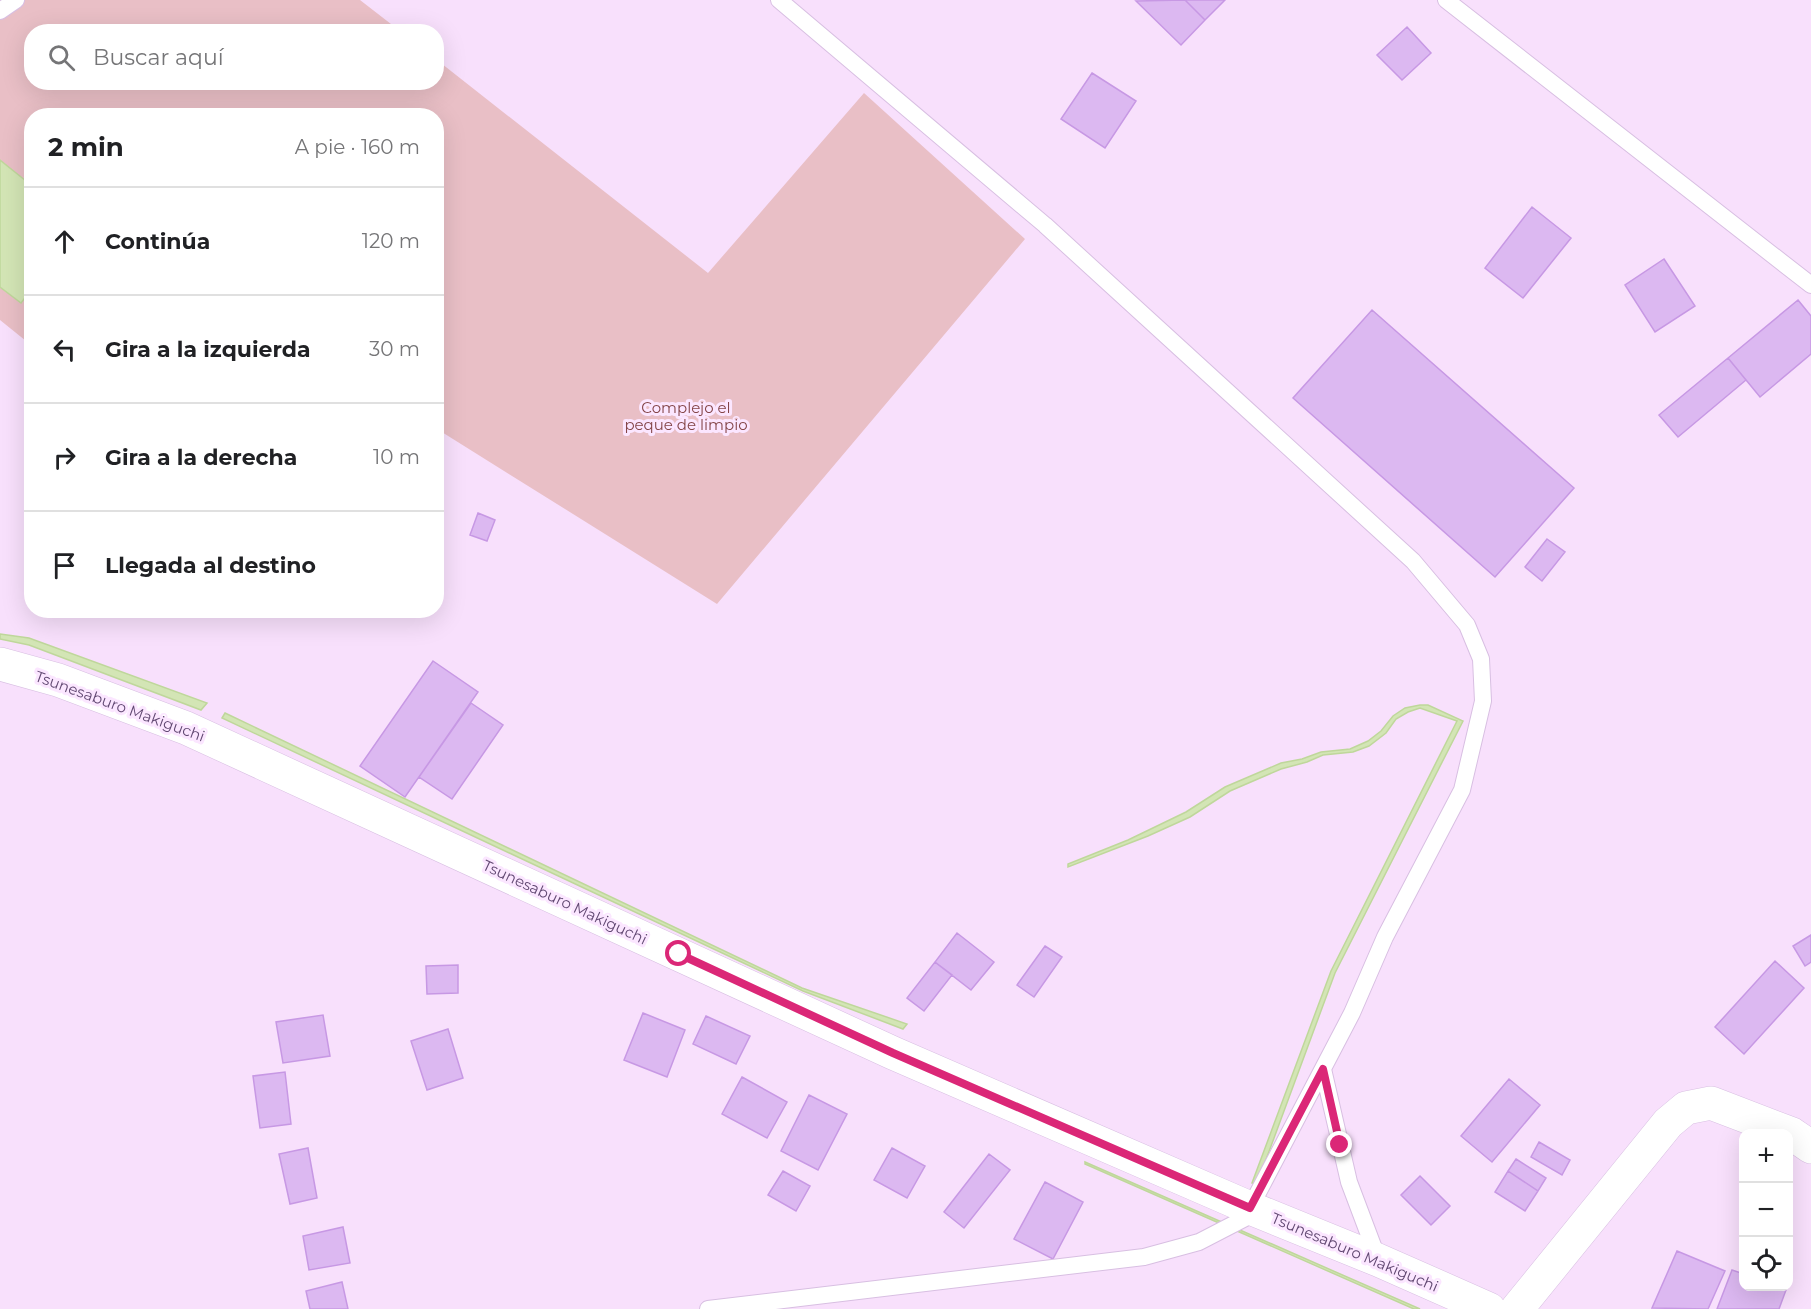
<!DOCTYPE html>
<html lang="es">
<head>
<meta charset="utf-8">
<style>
  body { margin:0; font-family:Montserrat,sans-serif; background:#f6f6f6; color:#202124 }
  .controls { position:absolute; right:18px; bottom:18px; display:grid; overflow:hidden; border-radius:12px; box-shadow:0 6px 24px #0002 }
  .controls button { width:54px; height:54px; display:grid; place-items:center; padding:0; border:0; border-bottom:2px solid #e0e0e0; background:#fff; color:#202124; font:30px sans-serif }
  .stop { position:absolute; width:18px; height:18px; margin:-14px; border:4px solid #db2777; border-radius:50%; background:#fff }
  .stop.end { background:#db2777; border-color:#fff; box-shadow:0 2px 6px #0008 }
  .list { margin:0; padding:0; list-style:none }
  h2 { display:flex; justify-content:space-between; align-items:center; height:78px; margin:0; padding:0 24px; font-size:26px }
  h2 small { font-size:20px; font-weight:400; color:#757577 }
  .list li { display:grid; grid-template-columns:39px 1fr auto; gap:18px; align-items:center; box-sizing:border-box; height:108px; padding:0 24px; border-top:2px solid #e0e0e0 }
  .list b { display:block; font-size:22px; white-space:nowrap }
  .list em { font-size:20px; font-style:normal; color:#757577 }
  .icon { flex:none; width:33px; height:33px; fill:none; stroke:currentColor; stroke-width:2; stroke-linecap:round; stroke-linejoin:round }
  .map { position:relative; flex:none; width:1811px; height:1309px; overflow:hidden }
  .search { position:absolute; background:#fff; box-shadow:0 6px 24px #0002; left:24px; top:24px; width:420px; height:66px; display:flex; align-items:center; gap:15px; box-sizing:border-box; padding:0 21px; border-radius:24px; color:#757577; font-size:22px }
  .panel { position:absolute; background:#fff; box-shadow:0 6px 24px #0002; left:24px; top:108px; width:420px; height:510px; border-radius:24px }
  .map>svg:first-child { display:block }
</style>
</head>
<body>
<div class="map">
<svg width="1811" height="1309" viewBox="0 0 1811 1309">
  <rect width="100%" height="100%" fill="#f8e0fc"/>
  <path fill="#e9bfc6" d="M0,0H360L400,31L32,32V82H436L437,60L708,273L864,93L1025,239L717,604L437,429L436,116H32L31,345L0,320Z"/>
  <path fill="#d3e5b5" stroke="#bfd79b" stroke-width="1.5" d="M0,160L31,185V290L21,303L0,287Z
    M0,634L29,638L207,703L201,710L29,645L0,639Z
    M1420,705H1428L1463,721L1335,973L1257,1184L1252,1183L1331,971L1457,721L1420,708L1408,712L1396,719L1386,733L1369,746L1353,752L1323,755L1307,762L1281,769L1230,791L1190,817L1148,836L1068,867V864L1128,840L1186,812L1225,787L1281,763L1302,759L1321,752L1350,749L1368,741L1381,731L1393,716L1405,708Z
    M225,713L802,988L907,1024L903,1029L803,991L222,718Z
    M1085,1162L1420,1309H1414L1085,1164Z"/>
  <path fill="#dcb8f1" stroke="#c798e4" stroke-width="1.5" d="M1185,0L1205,20L1181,45L1136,1Z
    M1185,0H1225L1205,20Z
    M1407,27L1431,53L1402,80L1377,55Z
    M1092,73L1136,101L1105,148L1061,119Z
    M1532,207L1571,238L1523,298L1485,268Z
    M1664,259L1695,306L1655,332L1625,285Z
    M1798,300L1811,316V354L1760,397L1728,358Z
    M1372,310L1574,488L1495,577L1293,398Z
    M1728,358L1746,380L1678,437L1659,415Z
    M478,513L495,520L487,541L470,535Z
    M1547,539L1565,552L1542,581L1525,567Z
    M433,661L478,692L405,797L360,766Z
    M471,703L503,725L452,799L419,777Z
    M957,933L994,962L971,990L935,962Z
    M1811,935V962L1805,966L1793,946Z
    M1045,946L1062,957L1034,997L1017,985Z
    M1775,961L1804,988L1744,1054L1715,1027Z
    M935,962L952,975L924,1011L907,998Z
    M458,965V993L427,994L426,966Z
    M643,1013L685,1030L667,1077L624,1060Z
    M323,1015L330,1056L283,1063L276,1022Z
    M706,1016L750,1036L736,1064L693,1044Z
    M448,1029L463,1078L427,1090L411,1041Z
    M285,1072L291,1124L260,1128L253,1076Z
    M742,1077L787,1102L767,1138L722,1114Z
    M1509,1079L1540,1105L1492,1162L1461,1136Z
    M809,1095L847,1114L818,1170L781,1151Z
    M1539,1142L1570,1160L1562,1175L1531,1157Z
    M308,1148L317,1198L290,1204L279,1154Z
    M892,1148L925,1166L907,1198L874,1180Z
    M989,1154L1010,1170L964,1228L944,1212Z
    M1516,1159L1546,1178L1538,1191L1508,1171Z
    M783,1171L810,1186L796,1211L768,1195Z
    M1508,1171L1538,1191L1525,1211L1495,1192Z
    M1420,1176L1450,1206L1431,1225L1401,1195Z
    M1045,1182L1083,1202L1053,1259L1014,1239Z
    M343,1227L350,1263L309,1270L303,1236Z
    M1677,1251L1725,1271L1708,1309L1652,1308Z
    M1732,1270L1744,1274V1286H1777L1786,1290L1779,1309H1717Z
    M342,1282L348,1309H310L306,1291Z"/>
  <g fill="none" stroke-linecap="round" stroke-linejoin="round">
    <defs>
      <path id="service" d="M779,0L1045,225L1413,561L1467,625L1481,659L1483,701L1462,790L1385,937L1352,1013L1250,1208
        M1446,0L1811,285
        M0,11L16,0
        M1323,1069L1349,1182L1378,1259
        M708,1309L1144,1257L1199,1242L1257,1212"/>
      <path id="minor" d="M1517,1309L1668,1123L1686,1108L1711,1103L1792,1134L1811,1147"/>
      <path id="tertiary" d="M0,664L58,680L186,728L893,1053L1250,1208L1378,1260L1489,1309"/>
    </defs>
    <use href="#service" stroke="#d8bfe2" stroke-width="18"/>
    <use href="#minor" stroke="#d8bfe2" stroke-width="34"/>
    <use href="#tertiary" stroke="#d8bfe2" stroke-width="34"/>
    <use href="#service" stroke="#fff" stroke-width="16"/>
    <use href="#minor" stroke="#fff" stroke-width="33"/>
    <use href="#tertiary" stroke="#fff" stroke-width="33"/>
  </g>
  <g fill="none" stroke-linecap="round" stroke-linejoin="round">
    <path stroke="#db2777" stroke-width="8" d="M679,954L893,1053L1250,1208L1323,1069L1340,1145"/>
  </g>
  <g text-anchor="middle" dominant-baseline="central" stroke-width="6" stroke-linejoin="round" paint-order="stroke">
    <g font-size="15" fill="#844548" stroke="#fbe6ff">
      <text x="686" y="407">Complejo el<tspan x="686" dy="17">peque de limpio</tspan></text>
    </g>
    <g font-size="15" fill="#614872" stroke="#fbe6ff">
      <text transform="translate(120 706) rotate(20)">Tsunesaburo Makiguchi</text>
      <text transform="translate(565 902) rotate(25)">Tsunesaburo Makiguchi</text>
      <text transform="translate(1355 1252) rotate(23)">Tsunesaburo Makiguchi</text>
    </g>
  </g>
</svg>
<div class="controls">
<button>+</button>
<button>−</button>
<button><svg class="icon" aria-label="locate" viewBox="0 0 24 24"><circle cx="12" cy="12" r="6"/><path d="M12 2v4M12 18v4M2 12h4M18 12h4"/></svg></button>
</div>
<div class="stop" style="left:679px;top:954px"></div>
<div class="stop end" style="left:1340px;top:1145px"></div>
<div class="search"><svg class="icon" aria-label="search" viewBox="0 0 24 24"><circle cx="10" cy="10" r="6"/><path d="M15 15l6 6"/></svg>Buscar aquí</div>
<section class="panel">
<h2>2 min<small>A pie · 160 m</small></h2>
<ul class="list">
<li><svg class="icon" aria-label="ahead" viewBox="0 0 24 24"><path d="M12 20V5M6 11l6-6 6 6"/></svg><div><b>Continúa</b></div><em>120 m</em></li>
<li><svg class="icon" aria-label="left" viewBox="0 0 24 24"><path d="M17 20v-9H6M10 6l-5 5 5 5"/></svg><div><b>Gira a la izquierda</b></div><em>30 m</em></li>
<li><svg class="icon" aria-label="right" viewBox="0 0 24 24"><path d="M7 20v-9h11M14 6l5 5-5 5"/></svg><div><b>Gira a la derecha</b></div><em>10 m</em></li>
<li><svg class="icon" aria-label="arrive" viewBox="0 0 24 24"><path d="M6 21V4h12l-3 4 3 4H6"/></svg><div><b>Llegada al destino</b></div></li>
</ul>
</section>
</div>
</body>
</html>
